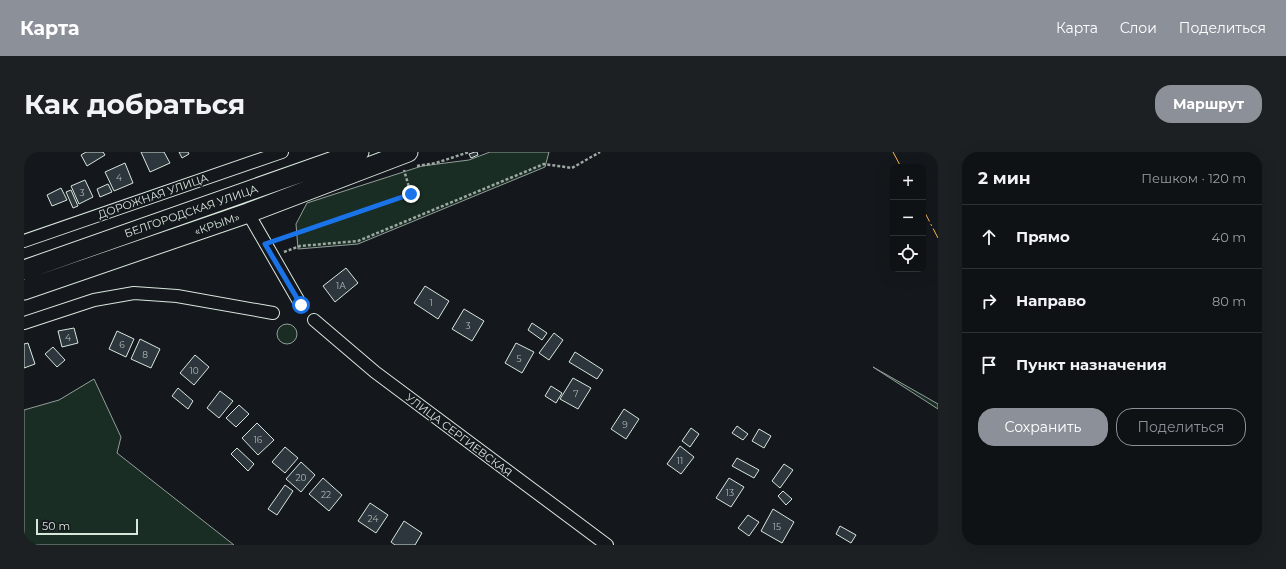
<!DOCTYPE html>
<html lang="ru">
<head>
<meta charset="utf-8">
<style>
  body { margin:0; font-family:Montserrat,sans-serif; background:#1d2022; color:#f1f3f6 }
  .controls { position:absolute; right:12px; top:12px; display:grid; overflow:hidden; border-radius:8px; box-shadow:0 4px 16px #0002 }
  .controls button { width:36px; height:36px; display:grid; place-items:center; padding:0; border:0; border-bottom:1px solid #2f3234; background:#0f1215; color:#f1f3f6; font:20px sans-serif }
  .scale { position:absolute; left:12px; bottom:10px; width:102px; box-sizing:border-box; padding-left:4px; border:2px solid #d8e6dc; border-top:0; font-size:11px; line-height:14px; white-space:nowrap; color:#d8e6dc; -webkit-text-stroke:3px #14181c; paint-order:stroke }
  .stop { position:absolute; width:12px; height:12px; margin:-9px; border:3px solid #1a73e8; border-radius:50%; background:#fff }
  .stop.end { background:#1a73e8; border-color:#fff; box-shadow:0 1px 4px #0008 }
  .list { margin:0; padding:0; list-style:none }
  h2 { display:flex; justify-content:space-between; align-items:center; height:52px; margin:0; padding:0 16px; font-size:17px }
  h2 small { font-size:13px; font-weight:400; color:#9b9ea0 }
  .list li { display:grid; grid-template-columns:26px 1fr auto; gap:12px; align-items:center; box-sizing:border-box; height:64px; padding:0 16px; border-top:1px solid #2f3234 }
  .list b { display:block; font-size:15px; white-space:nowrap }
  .list em { font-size:13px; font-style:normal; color:#9b9ea0 }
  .actions { display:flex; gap:8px; padding:12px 16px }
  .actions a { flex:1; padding:9px 0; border:1px solid #8c9099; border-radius:16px; text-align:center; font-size:14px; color:#8c9099 }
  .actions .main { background:#8c9099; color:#fff }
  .icon { flex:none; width:22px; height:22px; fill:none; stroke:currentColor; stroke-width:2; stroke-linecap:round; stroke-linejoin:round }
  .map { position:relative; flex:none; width:914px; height:393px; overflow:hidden; border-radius:16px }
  header { display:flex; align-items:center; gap:24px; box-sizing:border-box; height:56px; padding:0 20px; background:#8c9099; color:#fff }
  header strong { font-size:19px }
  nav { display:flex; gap:22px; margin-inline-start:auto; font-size:14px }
  .intro { display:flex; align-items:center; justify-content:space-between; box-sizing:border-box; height:96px; padding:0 24px }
  h1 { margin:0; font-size:28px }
  .button { padding:10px 18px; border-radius:16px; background:#8c9099; color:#fff; font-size:14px; font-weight:700 }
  main { display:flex; gap:24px; padding:0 24px }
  aside { flex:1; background:#0f1215; border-radius:16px; box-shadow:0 4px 16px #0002 }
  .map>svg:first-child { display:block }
</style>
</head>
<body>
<header>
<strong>Карта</strong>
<nav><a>Карта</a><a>Слои</a><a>Поделиться</a></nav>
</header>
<div class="intro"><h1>Как добраться</h1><a class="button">Маршрут</a></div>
<main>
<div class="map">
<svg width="914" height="393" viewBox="0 0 914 393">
  <rect width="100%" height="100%" fill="#14181c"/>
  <path fill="#1a2d24" stroke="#939e99" d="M466,0H525L521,15L334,92L274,97L272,72L283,51L398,14L445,8Z
    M253 182a10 10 0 1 1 20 0a10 10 0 1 1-20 0Z
    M849,215L914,252V257Z
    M70,227L97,285L93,301L210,393H0V258L35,248Z"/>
  <path fill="#2c363c" stroke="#d8e6dc" d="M62,0H79L81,3L63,14L57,3Z
    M117,0H140L146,11L126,20Z
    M155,0H164L165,2L158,6Z
    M451,0H453L454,3L447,6L445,2Z
    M101,11L109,31L90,39L81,20Z
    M61,28L69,45L55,52L47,34Z
    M84,32L88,40L76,45L73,37Z
    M37,36L43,48L28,54L23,43Z
    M47,38L54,54L49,56L42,40Z
    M322,116L334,131L311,150L299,134Z
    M401,134L425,149L414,167L390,151Z
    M440,157L460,169L448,189L428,177Z
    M508,171L523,181L518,188L504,178Z
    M50,176L54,191L38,195L34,179Z
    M93,179L110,187L102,205L85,197Z
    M530,181L539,188L525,208L515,201Z
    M116,187L136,197L127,216L107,207Z
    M4,191L11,212L0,216V192Z
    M492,191L510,200L498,221L481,211Z
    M29,195L41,208L33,215L21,202Z
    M551,200L579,218L573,227L545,210Z
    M171,203L185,215L170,233L156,221Z
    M549,226L567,236L554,257L536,247Z
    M527,234L538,241L532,251L521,244Z
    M154,236L169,249L164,257L148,244Z
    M196,239L209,249L195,266L183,256Z
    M215,253L225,262L212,275L202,266Z
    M600,257L615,267L602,287L587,277Z
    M233,271L250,288L234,303L218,286Z
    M713,274L724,282L719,288L708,281Z
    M667,276L675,282L666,295L658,289Z
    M735,277L747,284L740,296L728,289Z
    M656,294L670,305L657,322L643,312Z
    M261,295L274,306L261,321L248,310Z
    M213,296L230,312L224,319L207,302Z
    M713,306L735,318L730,326L708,314Z
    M277,310L291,323L277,340L262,327Z
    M760,312L769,318L756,336L748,329Z
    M299,326L318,343L305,359L285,342Z
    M705,326L720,335L707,355L692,346Z
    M261,333L269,339L253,363L244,357Z
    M759,339L768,347L762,353L754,344Z
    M346,351L364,363L352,381L334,369Z
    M749,357L770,370L758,391L737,379Z
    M724,363L735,370L725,384L714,376Z
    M380,369L398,381L391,393H371L367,390Z
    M816,374L832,383L827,391L812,382Z"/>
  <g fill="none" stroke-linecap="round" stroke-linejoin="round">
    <defs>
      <path id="street" d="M224,61L277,153
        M0,89L258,0
        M290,168L351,220L583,393
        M0,171L70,148L110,141L153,144L249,161"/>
      <path id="primary" d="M0,118L335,0
        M0,138L224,61L384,0"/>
    </defs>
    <use href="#street" stroke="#d8e6dc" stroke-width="14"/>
    <use href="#primary" stroke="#d8e6dc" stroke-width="21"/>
    <path stroke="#9da8a2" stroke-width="2.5" stroke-dasharray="3 2" stroke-linecap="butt" d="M393,14L412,11L445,0
      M253,88L387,42L380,18
      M260,100L276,94L334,89L520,12L548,16L576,0"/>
    <use href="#street" stroke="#14181c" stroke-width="12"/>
    <use href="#primary" stroke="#14181c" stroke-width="19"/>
    <path stroke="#ffb74d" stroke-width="1" stroke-dasharray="14 3 2 3" stroke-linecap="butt" d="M869,0L877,15
      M899,57L914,86"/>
  </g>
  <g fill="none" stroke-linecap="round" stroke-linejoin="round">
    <path stroke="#1a73e8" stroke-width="5" d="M277,153L241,92L387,42"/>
  </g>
  <g text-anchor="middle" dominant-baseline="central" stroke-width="3" stroke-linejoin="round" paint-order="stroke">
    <g font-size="9" fill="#adbab4">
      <text x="95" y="25">4</text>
      <text x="58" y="40">3</text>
      <text x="317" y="133">1А</text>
      <text x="407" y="150">1</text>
      <text x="444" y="173">3</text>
      <text x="44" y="185">4</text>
      <text x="98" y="192">6</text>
      <text x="121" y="202">8</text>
      <text x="495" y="206">5</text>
      <text x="170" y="218">10</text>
      <text x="552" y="241">7</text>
      <text x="601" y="272">9</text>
      <text x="234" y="287">16</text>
      <text x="656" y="308">11</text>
      <text x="277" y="325">20</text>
      <text x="706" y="340">13</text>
      <text x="302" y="342">22</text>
      <text x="349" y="366">24</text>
      <text x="753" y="374">15</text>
    </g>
    <g font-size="11" fill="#d8e6dc" stroke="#14181c">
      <text transform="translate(129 44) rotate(-19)">ДОРОЖНАЯ УЛИЦА</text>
      <text transform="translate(167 59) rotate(-19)">БЕЛГОРОДСКАЯ УЛИЦА</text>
      <text transform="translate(193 72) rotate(-19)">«КРЫМ»</text>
      <text transform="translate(435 283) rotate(37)">УЛИЦА СЕРГИЕВСКАЯ</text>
    </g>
  </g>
</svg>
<div class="controls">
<button>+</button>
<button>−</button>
<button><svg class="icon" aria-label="locate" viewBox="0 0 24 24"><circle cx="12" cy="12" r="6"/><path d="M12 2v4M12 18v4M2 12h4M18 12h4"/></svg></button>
</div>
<div class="scale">50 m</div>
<div class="stop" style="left:277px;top:153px"></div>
<div class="stop end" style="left:387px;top:42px"></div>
</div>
<aside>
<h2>2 мин<small>Пешком · 120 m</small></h2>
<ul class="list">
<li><svg class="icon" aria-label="ahead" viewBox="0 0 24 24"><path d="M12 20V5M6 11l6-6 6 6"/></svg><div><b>Прямо</b></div><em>40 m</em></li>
<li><svg class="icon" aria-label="right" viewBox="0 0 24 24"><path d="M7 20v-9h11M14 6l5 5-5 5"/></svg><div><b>Направо</b></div><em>80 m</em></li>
<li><svg class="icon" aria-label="arrive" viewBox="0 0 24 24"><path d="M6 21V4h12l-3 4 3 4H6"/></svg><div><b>Пункт назначения</b></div></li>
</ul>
<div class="actions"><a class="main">Сохранить</a><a>Поделиться</a></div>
</aside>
</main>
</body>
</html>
